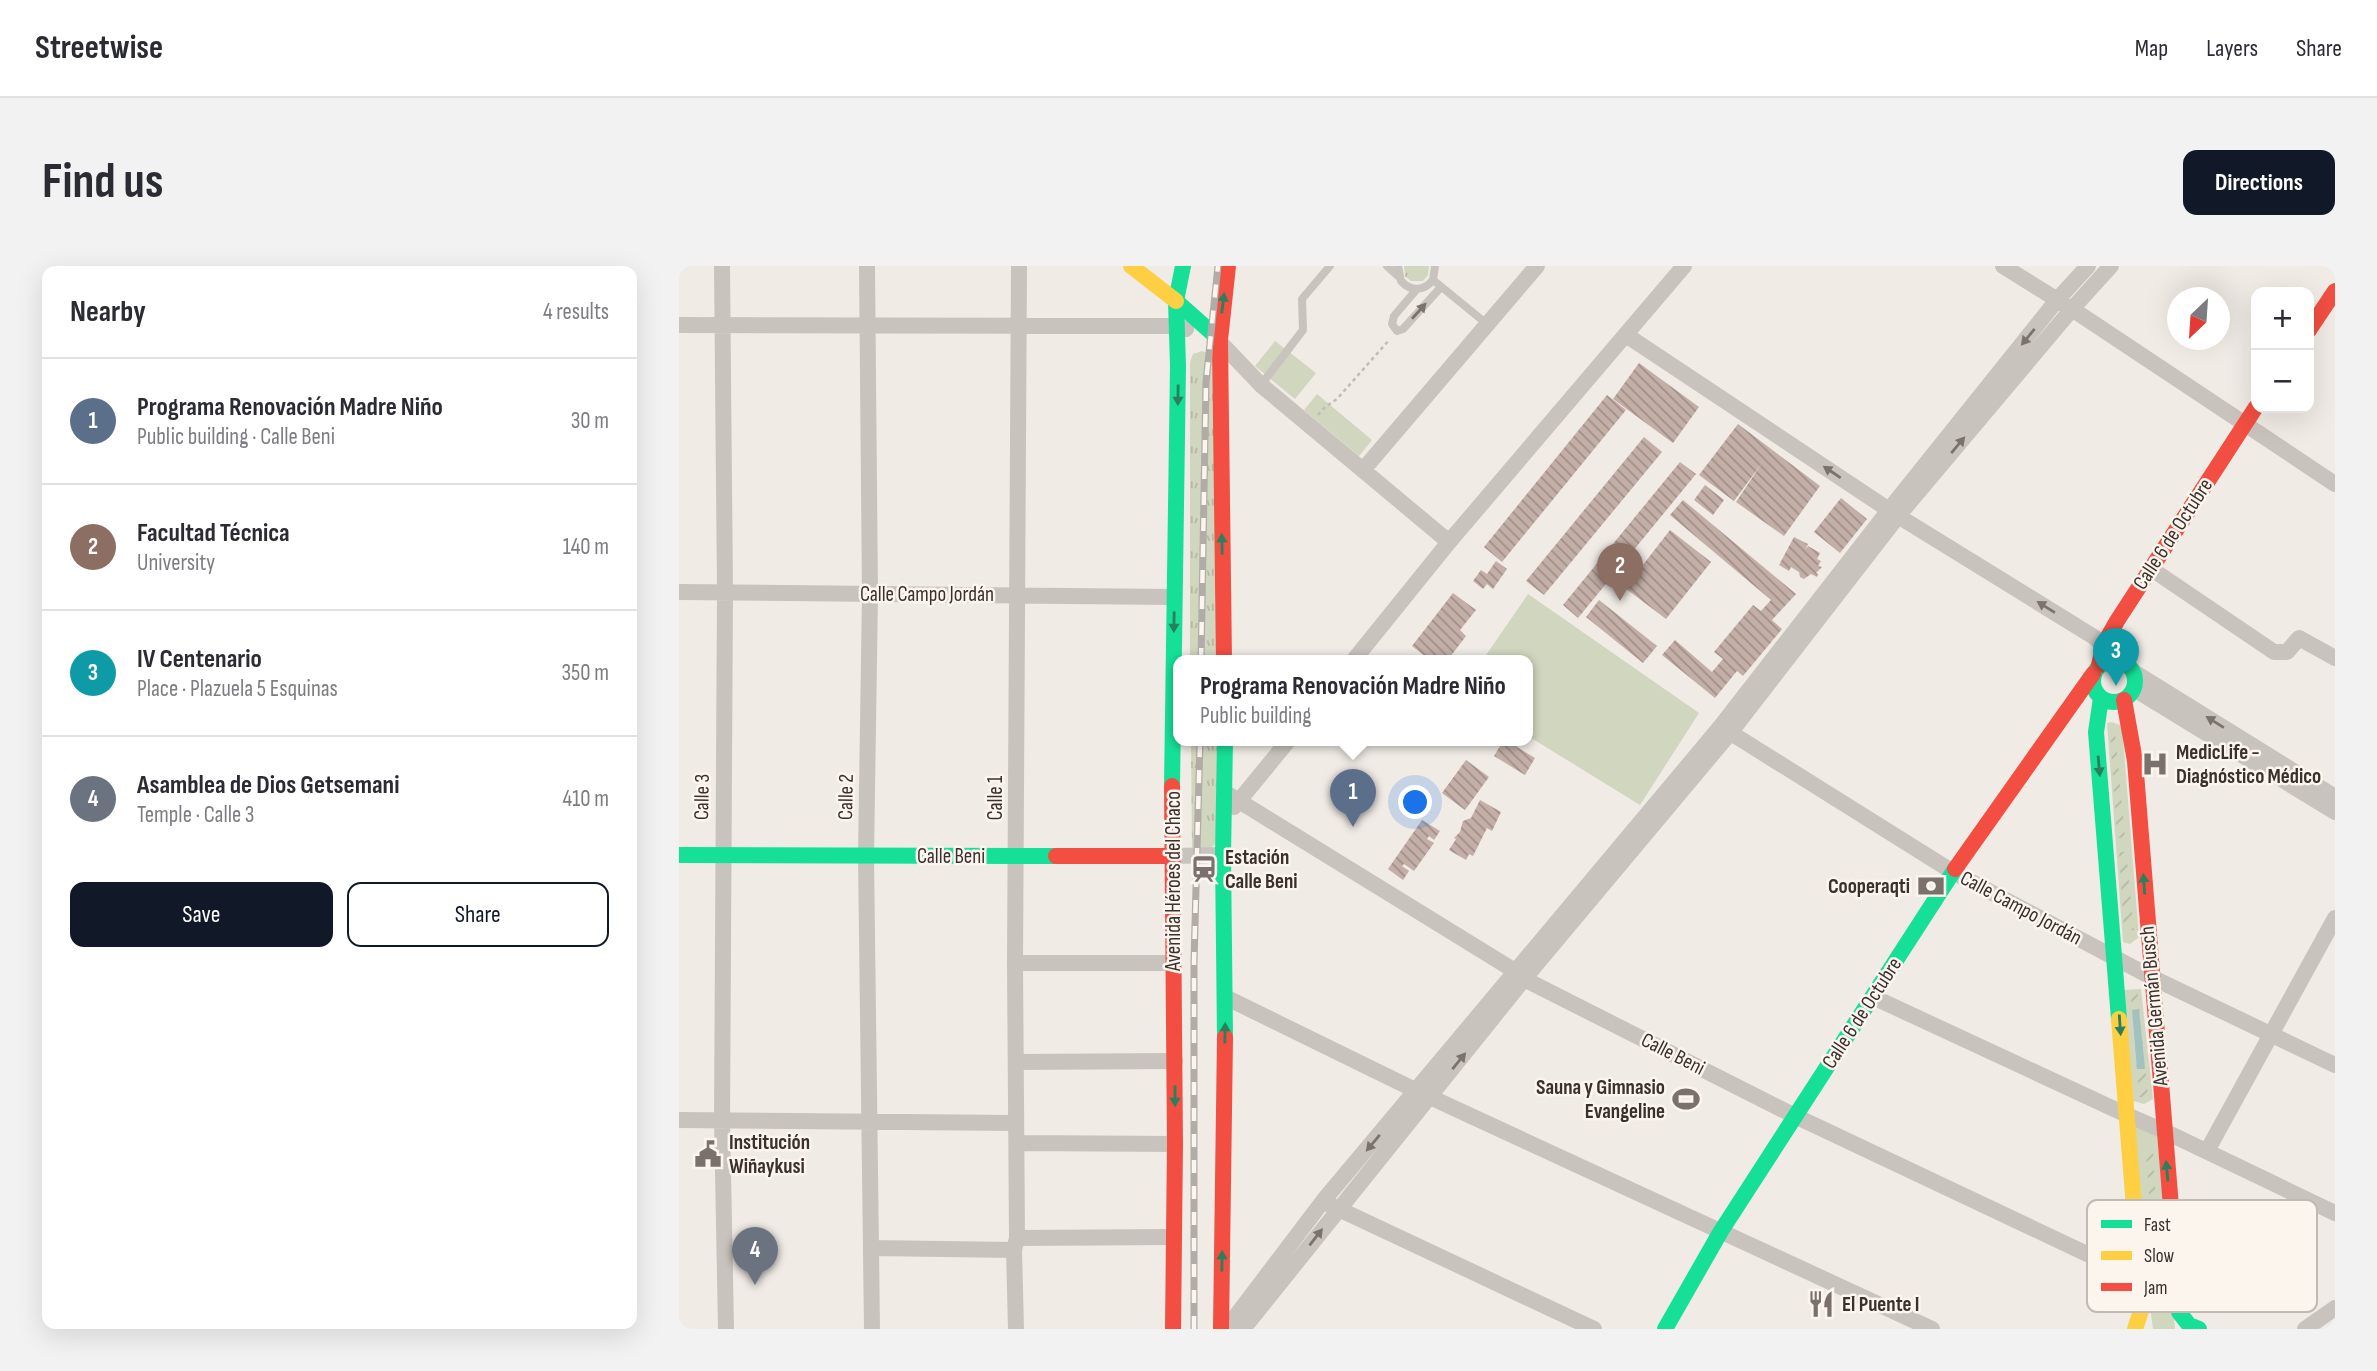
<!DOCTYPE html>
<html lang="en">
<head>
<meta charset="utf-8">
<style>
  body { margin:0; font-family:"Sofia Sans Condensed",sans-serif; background:#f2f2f3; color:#2b2b33 }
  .controls { position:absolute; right:21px; top:21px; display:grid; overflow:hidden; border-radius:14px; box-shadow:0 7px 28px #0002 }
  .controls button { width:63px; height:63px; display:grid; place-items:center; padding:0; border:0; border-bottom:2px solid #e1e1e2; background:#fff; color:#2b2b33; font:35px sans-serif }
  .compass { position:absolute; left:1488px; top:21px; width:63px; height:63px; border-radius:50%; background:#fff; box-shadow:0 7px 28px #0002; rotate:205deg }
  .you { position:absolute; left:737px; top:537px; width:24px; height:24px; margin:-18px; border:5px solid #fff; border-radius:50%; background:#1a73e8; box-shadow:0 0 0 10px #1a73e833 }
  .badge { display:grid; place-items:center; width:46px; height:46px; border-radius:50%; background:#111827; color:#fff; font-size:23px; font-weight:700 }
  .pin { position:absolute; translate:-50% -58px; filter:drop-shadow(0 2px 4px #0008) }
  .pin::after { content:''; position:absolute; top:37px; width:24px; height:21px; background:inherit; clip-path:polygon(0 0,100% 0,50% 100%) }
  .popup { position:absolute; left:494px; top:389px; width:360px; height:91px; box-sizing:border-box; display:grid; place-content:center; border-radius:14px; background:#fff; filter:drop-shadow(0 2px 5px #0005); font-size:23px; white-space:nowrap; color:#7c7c81 }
  .popup b { font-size:26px; color:#2b2b33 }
  .popup::after { content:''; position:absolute; left:50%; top:100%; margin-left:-14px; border:14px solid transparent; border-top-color:#fff }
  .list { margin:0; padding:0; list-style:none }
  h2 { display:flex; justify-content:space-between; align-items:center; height:91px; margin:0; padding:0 28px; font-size:30px }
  h2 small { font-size:23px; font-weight:400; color:#7c7c81 }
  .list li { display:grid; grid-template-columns:46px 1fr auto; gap:21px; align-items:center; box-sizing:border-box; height:126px; padding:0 28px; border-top:2px solid #e1e1e2 }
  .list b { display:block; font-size:26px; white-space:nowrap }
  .list p { margin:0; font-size:23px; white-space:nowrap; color:#7c7c81 }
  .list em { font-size:23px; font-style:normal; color:#7c7c81 }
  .actions { display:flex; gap:14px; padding:21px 28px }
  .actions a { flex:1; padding:16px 0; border:2px solid #111827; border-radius:14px; text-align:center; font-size:24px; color:#111827 }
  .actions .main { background:#111827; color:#fff }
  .map { position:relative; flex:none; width:1656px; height:1063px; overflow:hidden; border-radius:14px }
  header { display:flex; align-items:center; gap:42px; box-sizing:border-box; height:98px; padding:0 35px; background:#fff; border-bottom:2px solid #e1e1e2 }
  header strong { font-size:33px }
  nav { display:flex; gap:38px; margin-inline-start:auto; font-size:24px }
  .intro { display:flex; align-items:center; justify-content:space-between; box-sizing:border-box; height:168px; padding:0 42px }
  h1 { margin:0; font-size:49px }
  .button { padding:18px 32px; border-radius:14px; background:#111827; color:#fff; font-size:24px; font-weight:700 }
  main { display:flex; gap:42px; padding:0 42px }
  aside { flex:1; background:#fff; border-radius:14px; box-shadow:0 7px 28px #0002 }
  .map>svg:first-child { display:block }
</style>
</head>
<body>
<header>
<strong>Streetwise</strong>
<nav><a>Map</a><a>Layers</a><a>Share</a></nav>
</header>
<div class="intro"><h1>Find us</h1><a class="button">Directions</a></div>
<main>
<aside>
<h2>Nearby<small>4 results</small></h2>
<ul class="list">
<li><span class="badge" style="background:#5c6f8a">1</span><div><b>Programa Renovación Madre Niño</b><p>Public building · Calle Beni</p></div><em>30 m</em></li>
<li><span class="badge" style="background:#8d6e63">2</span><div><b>Facultad Técnica</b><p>University</p></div><em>140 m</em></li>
<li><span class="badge" style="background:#0f9aa8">3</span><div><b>IV Centenario</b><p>Place · Plazuela 5 Esquinas</p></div><em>350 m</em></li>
<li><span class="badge" style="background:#6b7280">4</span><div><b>Asamblea de Dios Getsemani</b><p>Temple · Calle 3</p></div><em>410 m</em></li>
</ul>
<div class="actions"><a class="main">Save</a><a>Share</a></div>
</aside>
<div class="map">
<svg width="1656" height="1063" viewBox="0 0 1656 1063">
  <defs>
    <pattern id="grass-tufts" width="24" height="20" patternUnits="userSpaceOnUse" patternTransform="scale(1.75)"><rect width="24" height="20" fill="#d1d6bf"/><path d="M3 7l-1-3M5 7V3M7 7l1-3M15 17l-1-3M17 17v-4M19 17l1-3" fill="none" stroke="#b4b8a4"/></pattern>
    <pattern id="garden-furrows" width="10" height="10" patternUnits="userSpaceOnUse" patternTransform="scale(1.75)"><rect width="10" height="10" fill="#d1d6bf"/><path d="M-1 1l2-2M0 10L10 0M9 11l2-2" fill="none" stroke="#b4b8a4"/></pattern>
    <pattern id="building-back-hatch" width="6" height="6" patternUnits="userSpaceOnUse" patternTransform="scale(1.75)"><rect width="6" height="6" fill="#c3afa7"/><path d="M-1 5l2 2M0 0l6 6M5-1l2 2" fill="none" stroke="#a08f88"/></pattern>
  </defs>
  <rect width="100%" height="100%" fill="#f0ebe5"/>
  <path fill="url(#grass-tufts)" d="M725,0H750L749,9L744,15H732L726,10Z
    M523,85L535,90L540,395H511V96L514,88Z
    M512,475H540V575L528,585L513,581Z"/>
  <path fill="#d1d6bf" d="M596,75L637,107L616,133L576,100Z
    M638,128L693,174L680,190L625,144Z
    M849,328L1020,447L961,539L849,470V395H803Z
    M1433,456L1443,460L1460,671L1451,678L1444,676L1428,457Z
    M1462,723L1474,833L1465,838L1454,835L1444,724Z
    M1456,858L1478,867L1496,1063H1474L1467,1011Z"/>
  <path fill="url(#garden-furrows)" d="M1431,464L1436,466L1446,572H1438Z
    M1440,586H1447L1455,664L1445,665Z
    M1459,728L1469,831H1460L1452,729Z
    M1467,887H1474L1483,1033L1478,1034Z"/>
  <path fill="#a1c2c1" d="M1460,743L1466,803H1458L1453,744Z"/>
  <path fill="url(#building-back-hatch)" d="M960,97L1020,141L994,177L934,133Z
    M928,129L947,144L823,296L805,281Z
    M1059,158L1141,220L1105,270L1057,236L1083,197L1055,235L1020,209Z
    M965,171L983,186L865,329L847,315Z
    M1001,196L1017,208L899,352L884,339Z
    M1026,219L1045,234L1034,249L1015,234Z
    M1162,232L1188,253L1161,287L1135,266Z
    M1004,234L1117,328L1093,354L1103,363L1064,410L1058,405L1036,432L983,389L996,374L1033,406L1044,393L1035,386L1074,339L1082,345L1092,334L991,249Z
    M991,264L1032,296L987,353L946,322Z
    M1115,271L1129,278L1126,284L1129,280L1141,287L1138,293L1142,295L1139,300L1143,301L1137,307L1139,308L1138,311L1132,308L1125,313L1121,311L1120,306L1112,301L1110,305L1100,299Z
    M817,295L828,303L814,323L808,318L804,323L794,315L802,304L808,308Z
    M774,327L797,344L781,364L787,370L768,395H752L733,380Z
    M920,334L978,380L964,397L907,351Z
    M824,475H828L856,492L846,509L815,490Z
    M787,494L810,511L786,544L763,527Z
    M801,534L822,546L813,565L808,562L794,590L790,588L787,594L770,584L777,573L775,572L781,566L784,555L792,552Z
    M743,554L761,565L755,574L750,570L748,573L755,577L735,605L725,598L723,600L730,605L724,614L709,603Z"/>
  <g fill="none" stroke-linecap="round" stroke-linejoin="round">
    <path stroke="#c2bbb6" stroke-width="2.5" stroke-dasharray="3.5 3.5" stroke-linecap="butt" d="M639,149L646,141L658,133L711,73"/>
    <path stroke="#c9c3be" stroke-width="8" d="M708,0L719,10
      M719,0L722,15C732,26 745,25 754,14L756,0
      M754,14L808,58
      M738,23L715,50L713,58L718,65L724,63L762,21
      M582,119L624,64L623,33L651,0"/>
    <path stroke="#c9c3be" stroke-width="16" d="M43,0L46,326L43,854L47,1063
      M188,0L191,328L187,590L193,1063
      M1324,0L1393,43L1656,218
      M0,59L498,60L507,63
      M947,69L1219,250L1415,371L1441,394
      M538,73L582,119L770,276
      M684,204L858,0
      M1471,302L1595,386H1608L1620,372L1656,392
      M0,326L495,331
      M674,395L770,276L1005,0
      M1455,406L1656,531
      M1455,423L1656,546
      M1044,462L1274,606L1472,711L1656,799
      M547,527L836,705L845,713L1116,850L1461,1013
      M555,541L609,475
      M493,590L544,589
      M336,697H494
      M546,731L738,825L1253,1063
      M1194,731L1448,849L1485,865L1656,947
      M337,796L496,795
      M0,854L337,857
      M338,877L496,878
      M1528,885L1656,652
      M649,938L915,1063
      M338,972L495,971
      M193,982L335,984
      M337,1063L335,984L338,972L336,697L340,0
      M547,1063L644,935L1042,460L1210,244L1378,34L1409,0
      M564,1063L845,713L1051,467L1219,250L1393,43L1432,0
      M1626,1063L1656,1042"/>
    <path stroke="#16e098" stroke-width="16" d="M497,35L541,74
      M1414 415a21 21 0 1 1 42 0a21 21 0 1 1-42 0Z
      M1422,432L1417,466L1440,753
      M493,520L499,100L497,35L504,0
      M0,589L377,590
      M546,771L544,589L546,475
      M1495,978L1500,1046L1510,1059L1520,1063
      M986,1063L1042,965L1276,603"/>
    <path stroke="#ffcf43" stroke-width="16" d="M452,0L497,35
      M1440,753L1463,1042L1456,1063"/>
    <path stroke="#f24e42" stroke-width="16" d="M1630,64L1656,25
      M545,395L541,74L549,0
      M1420,399L1425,378L1438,355L1577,141
      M1445,434L1456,495L1495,978
      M493,520L496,878L494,1063
      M377,590H493
      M1276,603L1414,408
      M542,1063L546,771"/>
    <defs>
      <path id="rail" d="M522,395L527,116L539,0
        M515,1063V696L521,475"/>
    </defs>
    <use href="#rail" stroke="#b1aca8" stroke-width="7"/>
    <use href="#rail" stroke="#fbf5ee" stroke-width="4.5" stroke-dasharray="13" stroke-linecap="butt"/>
  </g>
  <defs><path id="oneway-solid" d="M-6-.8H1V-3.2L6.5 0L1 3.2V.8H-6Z" transform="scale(1.75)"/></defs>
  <g fill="#2a7f5c">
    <use href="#oneway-solid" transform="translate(544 37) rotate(-83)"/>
    <use href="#oneway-solid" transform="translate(499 129) rotate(91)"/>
    <use href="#oneway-solid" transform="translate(543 278) rotate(-91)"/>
    <use href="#oneway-solid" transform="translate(495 356) rotate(91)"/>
    <use href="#oneway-solid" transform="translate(1420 500) rotate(85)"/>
    <use href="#oneway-solid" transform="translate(1465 618) rotate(-94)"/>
    <use href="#oneway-solid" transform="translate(1441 759) rotate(86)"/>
    <use href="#oneway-solid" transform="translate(546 767) rotate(-89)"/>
    <use href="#oneway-solid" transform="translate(496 830) rotate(90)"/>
    <use href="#oneway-solid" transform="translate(1488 905) rotate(-95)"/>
    <use href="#oneway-solid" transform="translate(543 995) rotate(-89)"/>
  </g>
  <g fill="#7b726d">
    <use href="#oneway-solid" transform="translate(740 45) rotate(-48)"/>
    <use href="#oneway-solid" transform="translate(1349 71) rotate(129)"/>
    <use href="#oneway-solid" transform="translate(1279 179) rotate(-50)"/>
    <use href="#oneway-solid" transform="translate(1153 206) rotate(-146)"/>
    <use href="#oneway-solid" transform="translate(1367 341) rotate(-148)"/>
    <use href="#oneway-solid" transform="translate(1536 456) rotate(-148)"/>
    <use href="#oneway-solid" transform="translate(780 795) rotate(-51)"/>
    <use href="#oneway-solid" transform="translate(694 877) rotate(130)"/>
    <use href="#oneway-solid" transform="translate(637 971) rotate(-52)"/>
  </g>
  <defs>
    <symbol id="hospital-bare" viewBox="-9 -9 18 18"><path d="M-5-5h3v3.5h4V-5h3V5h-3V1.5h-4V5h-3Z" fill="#7a716c" stroke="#fbf5ee" stroke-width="2.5" paint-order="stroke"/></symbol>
    <symbol id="station-bare" viewBox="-9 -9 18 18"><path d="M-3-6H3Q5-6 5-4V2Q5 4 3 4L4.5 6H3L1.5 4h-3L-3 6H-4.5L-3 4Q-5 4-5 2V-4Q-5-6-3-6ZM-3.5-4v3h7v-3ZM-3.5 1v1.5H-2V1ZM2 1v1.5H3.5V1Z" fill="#7a716c" stroke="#fbf5ee" stroke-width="2.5" paint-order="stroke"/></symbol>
    <symbol id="bank-bare" viewBox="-9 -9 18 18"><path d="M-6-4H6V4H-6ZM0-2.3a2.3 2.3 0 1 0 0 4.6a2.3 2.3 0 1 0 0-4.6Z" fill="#7a716c" stroke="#fbf5ee" stroke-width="2.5" paint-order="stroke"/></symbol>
    <symbol id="stadium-bare" viewBox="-9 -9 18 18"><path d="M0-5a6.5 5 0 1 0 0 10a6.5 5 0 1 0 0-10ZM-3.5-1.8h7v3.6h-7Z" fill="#7a716c" stroke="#fbf5ee" stroke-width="2.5" paint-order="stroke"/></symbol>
    <symbol id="civic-bare" viewBox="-9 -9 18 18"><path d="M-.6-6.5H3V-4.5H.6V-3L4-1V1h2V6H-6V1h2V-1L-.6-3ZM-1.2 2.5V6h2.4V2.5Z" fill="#7a716c" stroke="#fbf5ee" stroke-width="2.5" paint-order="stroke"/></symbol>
    <symbol id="restaurant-bare" viewBox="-9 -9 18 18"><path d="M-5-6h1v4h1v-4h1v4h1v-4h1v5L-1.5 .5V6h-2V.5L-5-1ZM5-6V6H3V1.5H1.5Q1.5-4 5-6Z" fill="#7a716c" stroke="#fbf5ee" stroke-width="2.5" paint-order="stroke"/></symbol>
  </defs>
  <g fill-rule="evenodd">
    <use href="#hospital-bare" x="1457" y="479" width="38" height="38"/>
    <use href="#station-bare" x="506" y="584" width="38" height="38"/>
    <use href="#bank-bare" x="1233" y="601" width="38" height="38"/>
    <use href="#stadium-bare" x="988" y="814" width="38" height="38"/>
    <use href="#civic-bare" x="10" y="869" width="38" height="38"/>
    <use href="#restaurant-bare" x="1123" y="1019" width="38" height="38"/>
  </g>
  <g text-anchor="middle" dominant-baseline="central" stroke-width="5" stroke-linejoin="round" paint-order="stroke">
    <g font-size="21" fill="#3b302b" stroke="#fbf5ee">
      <text transform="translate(1494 268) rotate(-57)">Calle 6 de Octubre</text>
      <text x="248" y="328">Calle Campo Jordán</text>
      <text transform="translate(23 531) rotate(-89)">Calle 3</text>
      <text transform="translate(167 531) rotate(-89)">Calle 2</text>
      <text transform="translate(316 532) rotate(-90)">Calle 1</text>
      <text x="272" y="590">Calle Beni</text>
      <text transform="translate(494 615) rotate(-90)">Avenida Héroes del Chaco</text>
      <text transform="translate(1342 642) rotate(28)">Calle Campo Jordán</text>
      <text transform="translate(1475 740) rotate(-95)">Avenida Germán Busch</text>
      <text transform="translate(1183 747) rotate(-57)">Calle 6 de Octubre</text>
      <text transform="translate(994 788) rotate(27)">Calle Beni</text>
    </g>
    <g font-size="21" font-weight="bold" fill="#3b302b" stroke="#fbf5ee" text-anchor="start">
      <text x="1497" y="486">MedicLife -<tspan x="1497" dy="24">Diagnóstico Médico</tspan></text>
      <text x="546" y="591">Estación<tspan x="546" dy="24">Calle Beni</tspan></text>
      <text x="1231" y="620" text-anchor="end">Cooperaqti</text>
      <text x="986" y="821" text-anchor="end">Sauna y Gimnasio<tspan x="986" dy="24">Evangeline</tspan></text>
      <text x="50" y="876">Institución<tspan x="50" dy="24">Wiñaykusi</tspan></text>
      <text x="1163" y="1038">El Puente I</text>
    </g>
  </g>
  <rect x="1408" y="934" width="230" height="112" rx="10" fill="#fbf5ee" stroke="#c1bab4" stroke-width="2"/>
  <rect x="1422" y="954" width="31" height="8" fill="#16e098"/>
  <rect x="1422" y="985" width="31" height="9" fill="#ffcf43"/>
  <rect x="1422" y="1017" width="31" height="8" fill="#f24e42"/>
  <g font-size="19" fill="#3b302b">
    <text x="1465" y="965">Fast</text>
    <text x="1465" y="996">Slow</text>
    <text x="1465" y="1028">Jam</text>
  </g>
</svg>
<div class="controls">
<button>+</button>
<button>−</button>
</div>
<svg class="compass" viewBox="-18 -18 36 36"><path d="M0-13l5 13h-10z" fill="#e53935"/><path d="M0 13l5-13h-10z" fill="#7c7c81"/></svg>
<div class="you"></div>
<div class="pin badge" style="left:674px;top:561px;background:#5c6f8a">1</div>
<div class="popup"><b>Programa Renovación Madre Niño</b>Public building</div>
<div class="pin badge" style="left:941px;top:335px;background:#8d6e63">2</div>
<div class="pin badge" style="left:1437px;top:420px;background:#0f9aa8">3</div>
<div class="pin badge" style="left:76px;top:1019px;background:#6b7280">4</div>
</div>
</main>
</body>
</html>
